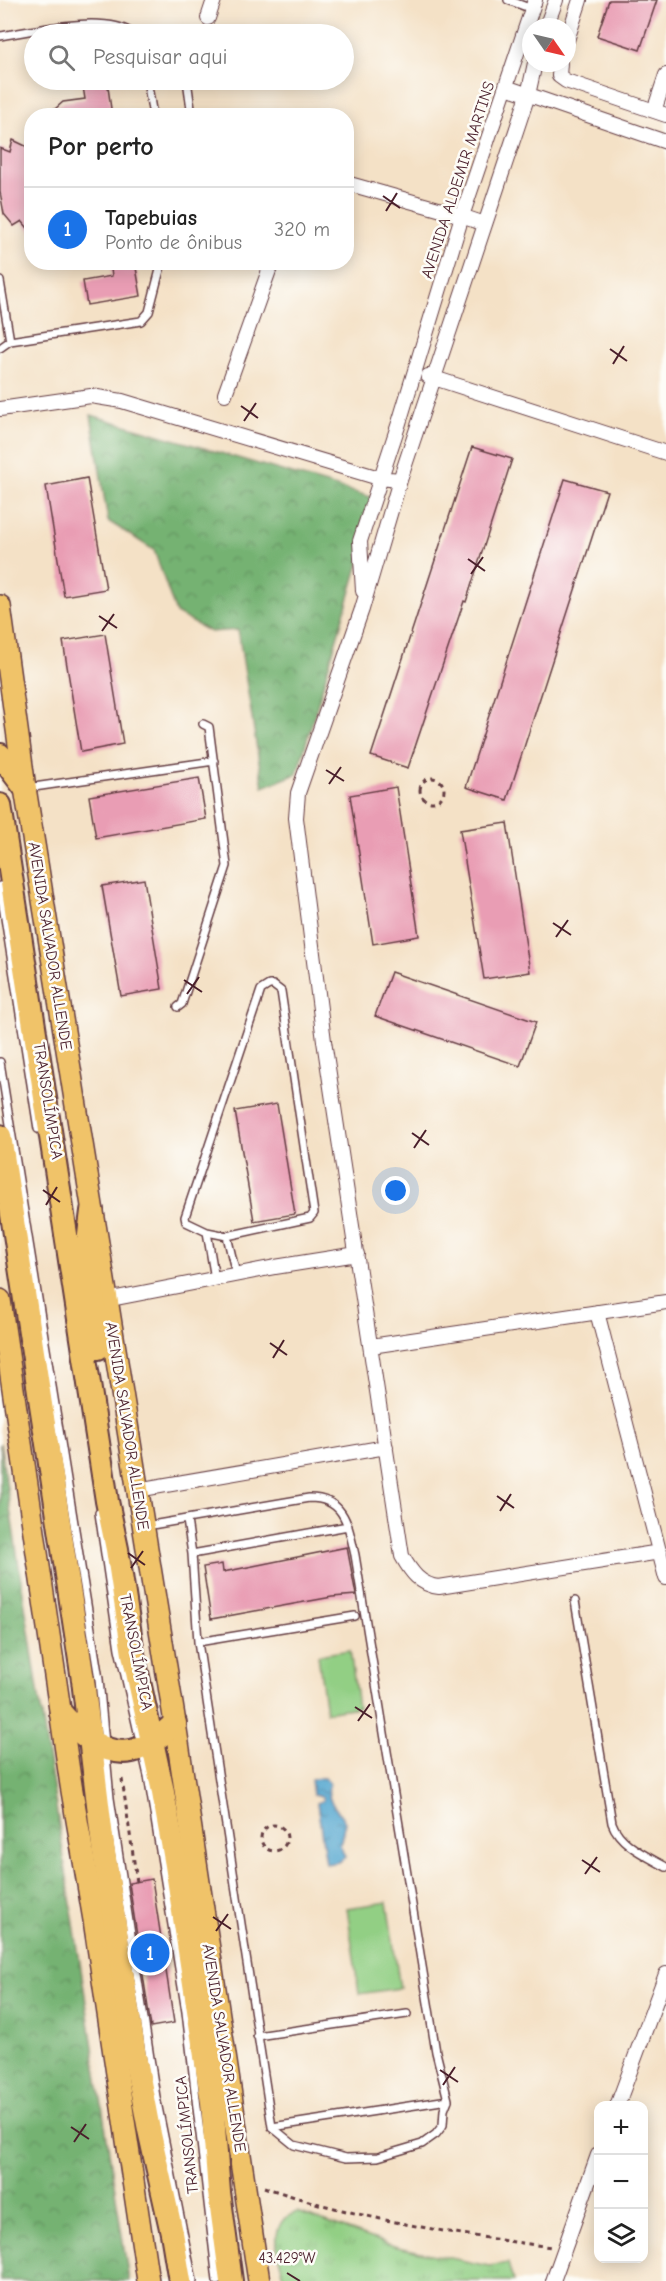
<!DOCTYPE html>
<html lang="pt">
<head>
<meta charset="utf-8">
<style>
  body { margin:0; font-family:"Comic Neue",sans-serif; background:#f6f6f6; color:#222 }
  .controls { position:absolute; right:18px; bottom:18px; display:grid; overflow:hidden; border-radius:12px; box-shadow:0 3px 15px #0003 }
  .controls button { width:54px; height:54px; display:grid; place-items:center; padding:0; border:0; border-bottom:2px solid #e0e0e0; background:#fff; color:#222; font:30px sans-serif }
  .compass { position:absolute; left:522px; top:18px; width:54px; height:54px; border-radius:50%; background:#fff; box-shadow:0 3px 15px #0003; rotate:124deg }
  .you { position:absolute; left:396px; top:1191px; width:21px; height:21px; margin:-15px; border:4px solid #fff; border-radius:50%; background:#1a73e8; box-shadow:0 0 0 9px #1a73e833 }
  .badge { display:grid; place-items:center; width:39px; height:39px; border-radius:50%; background:#1a73e8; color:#fff; font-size:20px; font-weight:700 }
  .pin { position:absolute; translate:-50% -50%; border:3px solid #fff; box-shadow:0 2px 6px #0006 }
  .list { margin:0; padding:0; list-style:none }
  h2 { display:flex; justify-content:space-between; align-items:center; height:78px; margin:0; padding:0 24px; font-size:26px }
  h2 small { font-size:20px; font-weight:400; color:#767676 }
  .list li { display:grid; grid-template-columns:39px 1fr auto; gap:18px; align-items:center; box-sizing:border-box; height:84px; padding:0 24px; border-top:2px solid #e0e0e0 }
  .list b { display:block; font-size:22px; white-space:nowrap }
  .list p { margin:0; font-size:20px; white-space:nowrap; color:#767676 }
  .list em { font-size:20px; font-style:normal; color:#767676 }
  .icon { flex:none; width:33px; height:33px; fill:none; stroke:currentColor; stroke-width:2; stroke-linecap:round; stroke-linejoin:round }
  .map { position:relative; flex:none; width:666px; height:2281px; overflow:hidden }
  .search { position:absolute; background:#fff; box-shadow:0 3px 15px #0003; left:24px; top:24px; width:330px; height:66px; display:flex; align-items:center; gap:15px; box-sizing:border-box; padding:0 21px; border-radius:33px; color:#767676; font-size:22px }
  .panel { position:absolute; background:#fff; box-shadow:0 3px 15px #0003; left:24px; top:108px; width:330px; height:162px; border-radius:24px }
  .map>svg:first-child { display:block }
</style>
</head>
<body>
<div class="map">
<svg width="666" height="2281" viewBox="0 0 666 2281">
  <defs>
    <pattern id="grass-tufts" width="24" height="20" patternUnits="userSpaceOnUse" patternTransform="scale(1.5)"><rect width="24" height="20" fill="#92cf84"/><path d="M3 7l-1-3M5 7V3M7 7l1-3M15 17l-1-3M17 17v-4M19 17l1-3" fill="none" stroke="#7fb172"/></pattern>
    <pattern id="forest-crowns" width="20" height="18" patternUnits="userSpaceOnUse" patternTransform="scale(1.5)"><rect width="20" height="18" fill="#75b272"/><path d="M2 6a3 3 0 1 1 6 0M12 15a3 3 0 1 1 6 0" fill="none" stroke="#62905e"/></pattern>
    <pattern id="water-ripples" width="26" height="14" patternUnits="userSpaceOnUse" patternTransform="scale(1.5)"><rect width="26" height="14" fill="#55a7d0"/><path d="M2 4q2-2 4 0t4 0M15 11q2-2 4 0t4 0" fill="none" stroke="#4887a9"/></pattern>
  </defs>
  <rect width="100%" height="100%" fill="#fdfcf7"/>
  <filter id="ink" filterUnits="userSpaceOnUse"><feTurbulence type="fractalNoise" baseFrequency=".0167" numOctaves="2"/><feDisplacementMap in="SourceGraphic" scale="12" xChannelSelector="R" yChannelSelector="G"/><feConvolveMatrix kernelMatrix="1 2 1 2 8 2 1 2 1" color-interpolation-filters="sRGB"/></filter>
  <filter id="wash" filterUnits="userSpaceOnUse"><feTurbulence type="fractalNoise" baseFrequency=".008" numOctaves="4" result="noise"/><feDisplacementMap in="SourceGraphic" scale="24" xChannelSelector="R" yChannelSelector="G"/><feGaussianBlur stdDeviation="1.35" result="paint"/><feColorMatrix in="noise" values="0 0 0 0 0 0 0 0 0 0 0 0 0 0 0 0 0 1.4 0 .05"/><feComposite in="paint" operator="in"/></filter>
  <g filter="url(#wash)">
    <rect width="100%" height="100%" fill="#f4e1c6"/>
    <path fill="url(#grass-tufts)" stroke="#6e7758" stroke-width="1.5" d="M297,2212L397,2247L489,2266L508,2263L513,2281H285C281,2263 269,2235 284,2219C287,2216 293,2214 297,2212Z"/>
    <path fill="url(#forest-crowns)" stroke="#60684e" stroke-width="1.5" d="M91,415L378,499L297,774L263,787L238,630L210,632L176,613L154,550L108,521Z
      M0,1443L129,2281H0Z"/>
    <path fill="#92cf84" stroke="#6e7758" stroke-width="1.5" d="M350,1650L358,1707L326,1712L318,1655Z
      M387,1902L400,1988L359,1994L347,1908Z"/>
    <path fill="url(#water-ripples)" stroke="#50637e" stroke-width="1.5" d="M320,1778H325L329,1783C326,1804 336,1805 345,1822L340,1845L345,1857L339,1862L326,1864L317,1803L323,1800L322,1797L313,1795L311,1780Z"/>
    <g id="blocks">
      <path fill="#e99db4" d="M609,0H657L640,50L597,36Z
        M82,80H107L112,116H47L63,102L85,99Z
        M13,140L32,149V233L22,221L14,226L4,214L0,192V148L10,152Z
        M110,262H135L141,296L87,305L83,281L112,276Z
        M472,447L512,459L466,602L464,601L408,768L371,756Z
        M87,478L106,589L64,596L46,486Z
        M565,479L607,491L507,800L466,787Z
        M105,634L123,744L81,752L63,641Z
        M199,778L206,819L96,838L89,796Z
        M396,787L419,936L373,944L350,795Z
        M507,823L530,972L484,979L460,830Z
        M144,879L162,989L121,996L102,886Z
        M391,972L536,1022L520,1066L375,1016Z
        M277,1104L295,1214L254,1221L235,1111Z
        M347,1547L356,1595L332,1597L211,1619L203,1567L222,1564L223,1572Z
        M152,1879L174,2023L151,2027L129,1883Z"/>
    </g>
  </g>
  <g filter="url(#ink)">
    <use href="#blocks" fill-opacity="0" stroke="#643c42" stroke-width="1.5"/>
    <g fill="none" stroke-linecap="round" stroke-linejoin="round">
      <defs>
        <path id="service" d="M508,0L532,9
          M0,36C32,31 107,13 133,34
          M147,80L153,116
          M187,80L192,116
          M0,281L10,341
          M0,348L10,341L141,321L149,312L162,262
          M27,788L214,761
          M0,886L38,1129
          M269,985H273L281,991L314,1213L310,1218L227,1236L207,1232L186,1222L185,1217L261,990Z
          M178,1007L182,1004L227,866L209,727L203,724
          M0,1062L99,1679L110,1798L156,2097L193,2281
          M207,1232L215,1279
          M227,1236L236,1274
          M99,1513L119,1649L148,1776L186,2012L217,2281
          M146,1526L309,1498C345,1498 348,1525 355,1555L436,2052L448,2100L444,2110L443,2125L436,2134L422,2144L378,2157L346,2158L294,2145L272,2127L198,1642L192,1554L187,1520
          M192,1554L348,1526
          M575,1601L612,1823C620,1845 647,1856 666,1867
          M198,1642L355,1616
          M257,2036L407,2014
          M272,2127L448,2100"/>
        <path id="minor" d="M208,18L214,0
          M546,27L556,0
          M567,40L580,0
          M535,63L528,95L400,480L362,609L298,793L296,818L324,1041L402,1556C411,1572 420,1585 439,1587L660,1552
          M560,63L559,76L566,81L666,115
          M506,87L666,142
          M654,111L666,75
          M346,183L449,212L485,224
          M428,376L666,453
          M225,394L272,262
          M0,409L91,396L122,401L379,478L400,480
          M363,591L360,541L399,423L462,216L535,0
          M106,1300L275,1267L357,1254
          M597,1312L666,1578
          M371,1346L666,1302
          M137,1490L386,1447
          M617,2106L666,1974
          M553,2281L598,2155"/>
        <path id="primary" d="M0,606L25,788L175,1723L259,2281
          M0,1300L71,1785L94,1920L148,2281"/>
        <path id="trunk" d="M0,755L25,788
          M0,805L107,1501L117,1549L133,1654L162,1787L176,1865L212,2102L219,2192L231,2281
          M0,1136L83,1680L103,1846L135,2056L149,2130L172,2233L180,2281
          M92,1211L88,1243L98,1348
          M61,1713C80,1735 109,1762 141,1748C154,1743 165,1732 175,1723"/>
      </defs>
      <use href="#service" stroke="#643c42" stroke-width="10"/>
      <use href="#minor" stroke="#643c42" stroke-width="16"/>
      <use href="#primary" stroke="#643c42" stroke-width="24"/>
      <use href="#trunk" stroke="#643c42" stroke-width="26"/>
      <path stroke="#643c42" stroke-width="3" stroke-dasharray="4.5 4.5" stroke-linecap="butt" d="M420 790a12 12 0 1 1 24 0a12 12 0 1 1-24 0Z
        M122,1779L137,1882
        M261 1838a13 13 0 1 1 26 0a13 13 0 1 1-26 0Z
        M264,2187C357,2219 454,2234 551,2247"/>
      <use href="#service" stroke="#fff" stroke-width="7"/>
      <use href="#minor" stroke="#fff" stroke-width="14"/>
      <use href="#primary" stroke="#f0c369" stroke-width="21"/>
      <use href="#trunk" stroke="#f0c369" stroke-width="22"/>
    </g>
  </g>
  <path fill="none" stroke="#4a1f2b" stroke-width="2" d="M383,196L400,208M386,211L397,193M610,349L627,361M613,364L624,346M241,406L258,418M244,421L256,403M468,559L485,571M471,574L483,557M99,616L117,628M102,631L114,614M326,770L344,781M329,784L341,767M553,923L571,935M556,937L568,920M184,980L202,992M187,994L199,977M412,1133L429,1145M414,1148L426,1130M43,1190L60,1202M46,1205L57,1187M270,1343L287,1355M273,1358L284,1340M497,1496L514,1508M500,1511L511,1494M128,1553L145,1565M131,1568L143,1551M355,1707L372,1718M358,1721L370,1704M582,1860L600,1872M585,1874L597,1857M213,1917L231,1929M216,1931L228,1914M440,2070L458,2082M443,2085L455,2067M71,2127L89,2139M74,2142L86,2124M287,2273L300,2281"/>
  <g text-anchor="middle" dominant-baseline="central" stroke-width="5" stroke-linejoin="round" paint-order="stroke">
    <g font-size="16" fill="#4a1f2b" stroke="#fdfcf7">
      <text transform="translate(458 180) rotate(-72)">AVENIDA ALDEMIR MARTINS</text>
      <text transform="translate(50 946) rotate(81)">AVENIDA SALVADOR ALLENDE</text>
      <text transform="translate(48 1101) rotate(81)">TRANSOLÍMPICA</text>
      <text transform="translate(127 1426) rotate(81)">AVENIDA SALVADOR ALLENDE</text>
      <text transform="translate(136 1652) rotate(79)">TRANSOLÍMPICA</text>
      <text transform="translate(224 2048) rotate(81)">AVENIDA SALVADOR ALLENDE</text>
      <text transform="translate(187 2135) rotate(-96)">TRANSOLÍMPICA</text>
    </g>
  </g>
  <g font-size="15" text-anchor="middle" fill="#4a1f2b" stroke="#fdfcf7" stroke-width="5" stroke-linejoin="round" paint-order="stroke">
    <text x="287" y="2263">43.429°W</text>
  </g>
</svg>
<div class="controls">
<button>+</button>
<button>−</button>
<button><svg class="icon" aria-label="layers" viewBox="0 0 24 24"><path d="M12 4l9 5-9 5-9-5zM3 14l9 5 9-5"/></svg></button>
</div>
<svg class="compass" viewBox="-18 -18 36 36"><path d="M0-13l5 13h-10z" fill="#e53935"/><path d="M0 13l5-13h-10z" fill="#767676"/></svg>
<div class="you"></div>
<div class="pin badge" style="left:150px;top:1953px">1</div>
<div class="search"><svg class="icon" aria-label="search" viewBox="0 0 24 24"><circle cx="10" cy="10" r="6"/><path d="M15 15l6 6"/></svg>Pesquisar aqui</div>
<section class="panel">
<h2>Por perto<small></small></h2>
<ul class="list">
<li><span class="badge">1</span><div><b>Tapebuias</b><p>Ponto de ônibus</p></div><em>320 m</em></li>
</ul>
</section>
</div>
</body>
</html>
